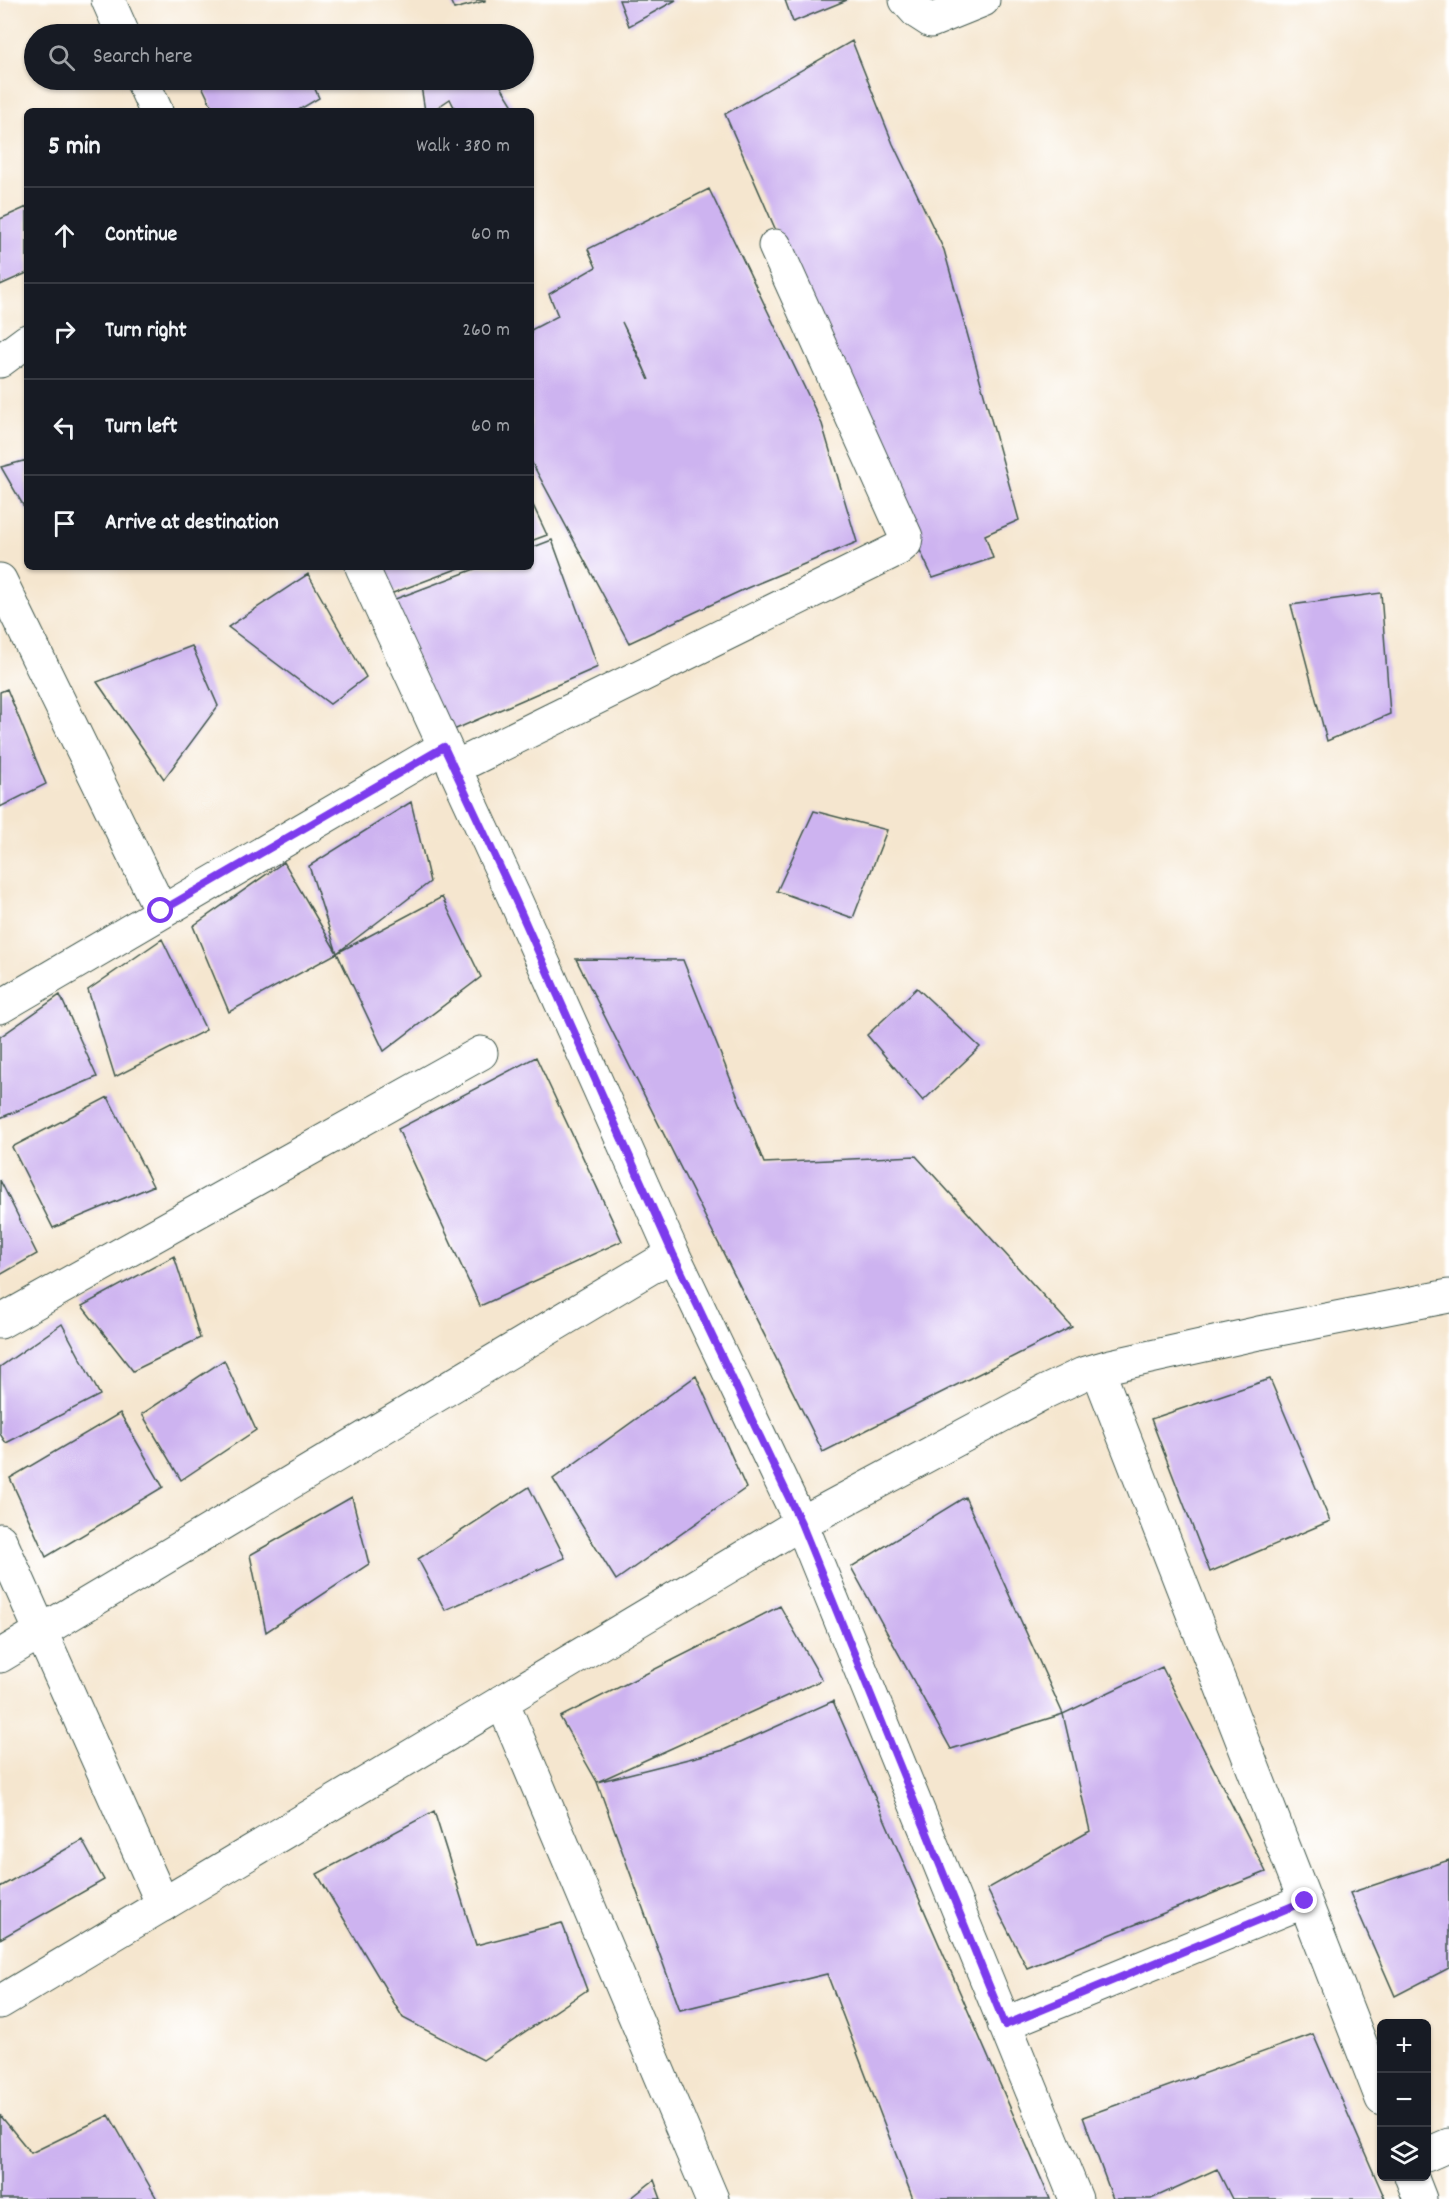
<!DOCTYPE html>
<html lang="en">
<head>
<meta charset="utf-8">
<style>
  body { margin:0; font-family:Dekko,sans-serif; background:#242831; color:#f1f3f6 }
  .controls { position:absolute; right:18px; bottom:18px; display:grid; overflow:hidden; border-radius:9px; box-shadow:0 2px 4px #0004 }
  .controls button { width:54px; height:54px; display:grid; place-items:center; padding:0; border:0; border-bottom:2px solid #363941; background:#171b24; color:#f1f3f6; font:30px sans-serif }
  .stop { position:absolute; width:18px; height:18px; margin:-14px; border:4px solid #7c3aed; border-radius:50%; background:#fff }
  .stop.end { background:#7c3aed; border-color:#fff; box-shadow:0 2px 6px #0008 }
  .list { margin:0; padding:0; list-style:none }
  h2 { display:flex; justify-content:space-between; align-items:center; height:78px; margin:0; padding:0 24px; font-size:26px }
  h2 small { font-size:20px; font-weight:400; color:#9ea1a6 }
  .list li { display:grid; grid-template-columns:39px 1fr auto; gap:18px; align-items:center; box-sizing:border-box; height:96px; padding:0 24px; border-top:2px solid #363941 }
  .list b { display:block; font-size:22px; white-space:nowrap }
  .list em { font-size:20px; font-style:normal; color:#9ea1a6 }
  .icon { flex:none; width:33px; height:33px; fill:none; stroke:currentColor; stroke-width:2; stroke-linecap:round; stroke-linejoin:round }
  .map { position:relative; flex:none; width:1449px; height:2199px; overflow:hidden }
  .search { position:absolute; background:#171b24; box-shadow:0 2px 4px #0004; left:24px; top:24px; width:510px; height:66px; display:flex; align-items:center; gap:15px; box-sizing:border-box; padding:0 21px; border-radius:33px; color:#9ea1a6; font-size:22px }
  .panel { position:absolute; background:#171b24; box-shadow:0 2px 4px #0004; left:24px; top:108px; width:510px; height:462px; border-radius:9px }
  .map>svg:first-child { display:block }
</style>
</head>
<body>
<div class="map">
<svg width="1449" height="2199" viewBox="0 0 1449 2199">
  <rect width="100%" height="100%" fill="#fff"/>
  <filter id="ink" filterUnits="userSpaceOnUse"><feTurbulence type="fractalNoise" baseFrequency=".0167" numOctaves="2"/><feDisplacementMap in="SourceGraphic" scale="12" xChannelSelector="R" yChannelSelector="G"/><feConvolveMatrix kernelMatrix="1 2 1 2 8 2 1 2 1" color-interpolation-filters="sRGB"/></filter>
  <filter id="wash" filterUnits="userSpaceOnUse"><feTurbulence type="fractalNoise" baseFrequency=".008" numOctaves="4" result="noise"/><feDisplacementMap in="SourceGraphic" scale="24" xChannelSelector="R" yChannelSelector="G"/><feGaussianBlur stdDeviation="1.35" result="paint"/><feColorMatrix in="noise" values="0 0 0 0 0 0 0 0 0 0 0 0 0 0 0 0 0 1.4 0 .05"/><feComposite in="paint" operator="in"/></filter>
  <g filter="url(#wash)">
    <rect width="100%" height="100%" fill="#f5e6cf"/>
    <g id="blocks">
      <path fill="#cdb3f0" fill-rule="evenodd" d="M450,0H485V1L454,9Z
        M619,0H676L629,26Z
        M785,0H847L793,22Z
        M852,41L893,144L944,250L1019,520L985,535L993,558L933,578L857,416L725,114Z
        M217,80H311L319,98L297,111H214L202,86Z
        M434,80H497L515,109L512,111H456L450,99L432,111H425L421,86Z
        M709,189L822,424L857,542L747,588L629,643L531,461V330L558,316L549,294L596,267L588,249ZM622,322L637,352L649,380Z
        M27,207V273L0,285V219Z
        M27,460V512L1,467Z
        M531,501L547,535L531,541Z
        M552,540L598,667L449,732L390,601L480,567H531V548Z
        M372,567H462L385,596Z
        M308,574L366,677L330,704L228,627Z
        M1381,593L1390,714L1327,741L1291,605Z
        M192,646L218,706L164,779L97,682Z
        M7,689L46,784L0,807V692Z
        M411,802L430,882L337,953L442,897L481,977L384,1051L337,953L229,1012L193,926L284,862L337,953L309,866Z
        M814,811L887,830L853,918L777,891Z
        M162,939L206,1030L115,1077L88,990Z
        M576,959L683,960L764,1163L916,1156L1072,1327L823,1452Z
        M917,988L980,1047L923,1101L867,1035Z
        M60,995L97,1077L0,1118V1037Z
        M536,1057L622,1241L480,1306L398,1129Z
        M108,1097L153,1186L53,1228L12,1147Z
        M0,1180L37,1254L0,1275Z
        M174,1256L200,1338L133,1371L82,1306Z
        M62,1324L100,1395L6,1443L0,1434V1367Z
        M224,1360L256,1430L181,1480L142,1414Z
        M696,1376L746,1488L616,1580L553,1479Z
        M1270,1379L1330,1521L1210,1572L1151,1419Z
        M120,1413L163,1487L46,1557L10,1478Z
        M529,1487L565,1558L445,1610L418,1559Z
        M352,1497L369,1564L266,1632L250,1555Z
        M965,1497L1063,1714L1162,1667L1266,1872L1027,1968L987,1889L1090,1831L1063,1714L951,1749L851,1567Z
        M780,1606L822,1680L597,1782L724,1750L833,1701L1050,2199H913L827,1974L680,2010L597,1782L560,1717Z
        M434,1811L476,1945L562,1923L587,1990L483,2060L403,2018L317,1874Z
        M82,1840L104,1880L0,1939V1887Z
        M1449,1860V1968L1395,1996L1350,1893Z
        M1313,2034L1385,2199H1232L1217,2169L1151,2199H1113L1083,2117Z
        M0,2115L31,2153L109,2115L157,2199H0Z
        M654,2180L661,2199H630Z"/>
    </g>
  </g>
  <g filter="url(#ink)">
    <use href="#blocks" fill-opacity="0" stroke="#3f564b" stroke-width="1.5"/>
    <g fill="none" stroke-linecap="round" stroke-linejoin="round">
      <defs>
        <path id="minor" d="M108,0L123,34
          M906,0L917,12L931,21L983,0
          M142,80L156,111
          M0,361L27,341
          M362,567L514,897L673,1254L801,1523L1076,2199
          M0,580L161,911
          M454,768L898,549L905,543L906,537L775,246
          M0,1007L444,747
          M0,1322L481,1053
          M1098,1370L1382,2099
          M0,1540L163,1905
          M0,1656L673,1254
          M502,1701L712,2199
          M1004,2024L1305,1901
          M1426,2155L1449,2145
          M1411,2176L1420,2199"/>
        <path id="major" d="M0,2002L801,1523L1045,1392L1083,1374L1110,1366L1259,1333L1449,1296"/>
      </defs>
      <use href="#minor" stroke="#3f564b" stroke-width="35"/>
      <use href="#major" stroke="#3f564b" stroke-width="35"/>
      <use href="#minor" stroke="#fff" stroke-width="33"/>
      <use href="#major" stroke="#fff" stroke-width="33"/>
    </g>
  </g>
  <g fill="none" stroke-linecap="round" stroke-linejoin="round" filter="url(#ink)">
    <path stroke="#7c3aed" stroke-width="8" d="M161,911L444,747L514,897L673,1254L801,1523L1005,2025L1305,1901"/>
  </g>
</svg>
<div class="controls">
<button>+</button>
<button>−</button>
<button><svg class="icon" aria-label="layers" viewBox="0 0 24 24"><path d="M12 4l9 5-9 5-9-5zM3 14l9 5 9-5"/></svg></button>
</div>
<div class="stop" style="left:161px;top:911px"></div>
<div class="stop end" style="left:1305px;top:1901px"></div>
<div class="search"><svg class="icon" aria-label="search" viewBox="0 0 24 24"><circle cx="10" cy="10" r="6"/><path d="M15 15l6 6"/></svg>Search here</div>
<section class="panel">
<h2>5 min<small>Walk · 380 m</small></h2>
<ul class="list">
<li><svg class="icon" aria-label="ahead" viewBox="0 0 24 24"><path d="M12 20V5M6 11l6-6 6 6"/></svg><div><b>Continue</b></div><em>60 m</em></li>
<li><svg class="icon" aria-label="right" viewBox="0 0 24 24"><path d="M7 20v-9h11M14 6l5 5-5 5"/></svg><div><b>Turn right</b></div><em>260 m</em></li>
<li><svg class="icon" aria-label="left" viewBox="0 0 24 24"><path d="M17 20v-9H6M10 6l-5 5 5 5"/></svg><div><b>Turn left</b></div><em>60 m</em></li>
<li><svg class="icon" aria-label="arrive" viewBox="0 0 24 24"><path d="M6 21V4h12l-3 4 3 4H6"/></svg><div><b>Arrive at destination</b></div></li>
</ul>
</section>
</div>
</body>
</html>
